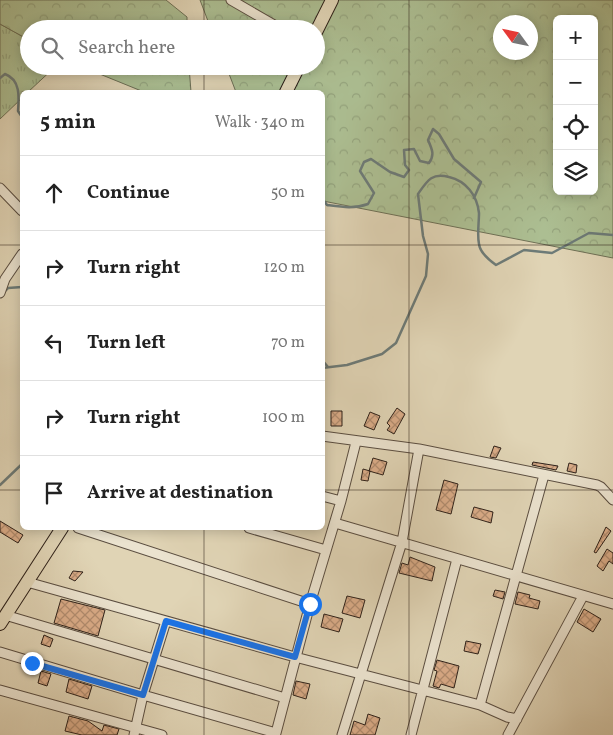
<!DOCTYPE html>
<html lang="en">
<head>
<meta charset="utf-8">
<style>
  body { margin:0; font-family:Vollkorn,serif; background:#f2f2f2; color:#222 }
  .controls { position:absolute; right:15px; top:15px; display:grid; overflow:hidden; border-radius:8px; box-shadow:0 2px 12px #0003 }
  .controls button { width:45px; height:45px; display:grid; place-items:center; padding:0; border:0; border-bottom:1px solid #e0e0e0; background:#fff; color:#222; font:25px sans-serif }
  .compass { position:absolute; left:493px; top:15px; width:45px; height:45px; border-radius:50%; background:#fff; box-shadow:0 2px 12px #0003; rotate:303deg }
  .stop { position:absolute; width:15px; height:15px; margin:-11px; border:4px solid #1a73e8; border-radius:50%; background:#fff }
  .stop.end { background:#1a73e8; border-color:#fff; box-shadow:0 1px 5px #0008 }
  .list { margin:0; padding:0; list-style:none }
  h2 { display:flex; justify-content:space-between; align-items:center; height:65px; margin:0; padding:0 20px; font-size:21px }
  h2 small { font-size:16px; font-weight:400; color:#767676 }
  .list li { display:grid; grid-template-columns:32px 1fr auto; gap:15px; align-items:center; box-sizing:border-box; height:75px; padding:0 20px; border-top:1px solid #e0e0e0 }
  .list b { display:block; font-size:19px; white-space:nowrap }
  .list em { font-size:16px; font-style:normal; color:#767676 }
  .icon { flex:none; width:28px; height:28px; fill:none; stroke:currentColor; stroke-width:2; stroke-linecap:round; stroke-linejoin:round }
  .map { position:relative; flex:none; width:613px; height:735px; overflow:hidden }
  .search { position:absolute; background:#fff; box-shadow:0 2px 12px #0003; left:20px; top:20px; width:305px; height:55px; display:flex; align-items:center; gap:12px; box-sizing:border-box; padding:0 18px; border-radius:28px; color:#767676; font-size:19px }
  .panel { position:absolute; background:#fff; box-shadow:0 2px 12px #0003; left:20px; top:90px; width:305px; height:440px; border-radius:8px }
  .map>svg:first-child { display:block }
</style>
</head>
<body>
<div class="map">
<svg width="613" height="735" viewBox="0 0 613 735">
  <defs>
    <pattern id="grass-tufts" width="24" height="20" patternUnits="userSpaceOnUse" patternTransform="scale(1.25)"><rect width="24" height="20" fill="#acbe92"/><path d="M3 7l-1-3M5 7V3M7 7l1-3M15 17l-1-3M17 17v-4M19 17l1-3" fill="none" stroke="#94a37d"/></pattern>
    <pattern id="forest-crowns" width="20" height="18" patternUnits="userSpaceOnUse" patternTransform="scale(1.25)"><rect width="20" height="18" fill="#acbe92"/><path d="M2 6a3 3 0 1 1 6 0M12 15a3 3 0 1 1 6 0" fill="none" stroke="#94a37d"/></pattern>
    <pattern id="building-cross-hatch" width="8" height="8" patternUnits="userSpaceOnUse" patternTransform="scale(1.25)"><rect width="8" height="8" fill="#daac88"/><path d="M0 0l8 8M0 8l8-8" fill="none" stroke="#b18c6e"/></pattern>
  </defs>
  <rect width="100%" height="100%" fill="#e0d4b5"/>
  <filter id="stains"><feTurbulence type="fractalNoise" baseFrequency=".004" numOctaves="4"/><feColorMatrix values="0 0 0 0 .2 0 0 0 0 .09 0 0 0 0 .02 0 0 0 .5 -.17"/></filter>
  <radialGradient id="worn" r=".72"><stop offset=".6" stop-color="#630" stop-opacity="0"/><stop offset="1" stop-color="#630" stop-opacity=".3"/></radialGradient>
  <path fill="url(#grass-tufts)" stroke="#6e7056" d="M0,24L29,40V66H56L28,92H22V98L0,119Z"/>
  <path fill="url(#forest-crowns)" stroke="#6e7056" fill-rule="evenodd" d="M0,0H166L187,17V29H29V40L0,24Z
    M200,0H613V258L323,201L322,92H236L226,66H316V29H211ZM557,19H594V191H557ZM500,22H530V52H500Z
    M80,66H189L191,92H144Z"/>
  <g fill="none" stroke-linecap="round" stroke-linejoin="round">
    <path stroke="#6d7b78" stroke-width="2.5" d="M0,78L5,74C21,80 19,98 18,111L22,117
      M322,198L327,205C342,207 354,209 368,204L374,193L360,171L364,162L371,159L390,172L404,177L409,170L405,165L404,150L414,149L420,161L429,163C435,155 432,149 428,140L433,129L439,134L454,159L481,182L474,198
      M5,291L8,288L22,287
      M322,360L328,367
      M322,368L347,365L382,354L396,343L426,276L428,254L423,236L418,194C427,181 432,172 449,177C466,181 477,195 479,213C479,223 477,235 479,244C480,253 489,260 496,265L524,250L552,253L589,233L613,235
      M0,485L22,464"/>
  </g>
  <path fill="url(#building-cross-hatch)" stroke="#2f221a" d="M397,408L405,414L394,434L387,430L390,426L387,423Z
    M331,411H342V426H331Z
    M370,412L380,416L374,430L364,426Z
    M494,446L501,448L496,458L490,457Z
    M373,458L387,462L383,475L369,471Z
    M533,462L539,463L558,466L556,470L532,465Z
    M569,463L577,465L576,473L567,471Z
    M363,469L370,471L368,481L361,480Z
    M444,480L458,484L451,514L436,510Z
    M474,507L493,512L491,523L471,517Z
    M0,521L23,535L18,543L0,532Z
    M606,527L611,531L596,553L594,552Z
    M607,549L613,553V564L609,561L603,571L597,566Z
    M410,557L435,567L432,581L399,573L402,563L408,565Z
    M73,571L83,572L75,581L69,578Z
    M495,590L505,592L503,599L493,596Z
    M518,592L530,595L529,598L540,601L538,609L515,604Z
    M347,596L365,600L360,618L342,613Z
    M61,599L105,610L98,636L54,623Z
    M584,609L601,619L593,632L577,622Z
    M324,614L343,619L339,632L321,627Z
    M44,635L53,639L50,647L41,644Z
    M466,641L481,644L478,654L464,651Z
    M437,660L459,666L454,688L441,684L439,688L433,686L437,671L434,670Z
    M41,671L51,674L47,686L38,683Z
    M69,679L92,686L88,699L66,692Z
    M296,681L310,684L306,699L293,695Z
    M368,714L380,718L375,735H350L354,721L365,725Z
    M69,716L88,721L102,731L104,725L119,729L117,735H82L65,731Z"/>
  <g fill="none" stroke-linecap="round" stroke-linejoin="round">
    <defs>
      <path id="minor" d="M231,0L281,29
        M0,188L22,211
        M0,293L5,279L22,254
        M322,436L419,449L597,485L601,487L613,500
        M322,496L341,501
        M335,523L613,604
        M78,528L310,604
        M249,528L326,550
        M27,582L295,657L480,705L507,717L517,719
        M5,615L285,698
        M0,652L143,695L276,733L310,604L341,501L356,442
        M0,690L162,735
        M480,705L544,475
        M134,735L143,695L166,621
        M342,735L402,542L419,449
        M411,735L457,559
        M508,735L583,596"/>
      <path id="highway" d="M316,32L332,0
        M286,92L299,66
        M0,624L62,528"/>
    </defs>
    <use href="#minor" stroke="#5b4e41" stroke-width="11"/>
    <use href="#highway" stroke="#2f221a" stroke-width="14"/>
    <use href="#minor" stroke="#ebe3cf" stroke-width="9"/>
    <use href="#highway" stroke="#e0d4b5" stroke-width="12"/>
  </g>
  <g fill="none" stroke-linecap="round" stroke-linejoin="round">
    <path stroke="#1a73e8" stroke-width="6" d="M32,663L143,695L166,621L295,657L310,604"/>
  </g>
  <path fill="none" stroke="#2f221a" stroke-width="1" stroke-opacity="0.55" d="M204,0V29M409,0V735M204,66V92M0,245H22M322,245H613M0,490H22M322,490H613M204,528V735"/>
  <rect width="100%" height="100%" filter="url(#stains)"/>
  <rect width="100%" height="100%" fill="url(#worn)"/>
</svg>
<div class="controls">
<button>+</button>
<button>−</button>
<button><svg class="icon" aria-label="locate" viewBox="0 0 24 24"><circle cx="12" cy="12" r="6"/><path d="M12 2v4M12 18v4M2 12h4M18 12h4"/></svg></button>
<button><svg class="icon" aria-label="layers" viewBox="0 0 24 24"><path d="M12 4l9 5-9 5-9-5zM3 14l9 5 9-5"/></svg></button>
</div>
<svg class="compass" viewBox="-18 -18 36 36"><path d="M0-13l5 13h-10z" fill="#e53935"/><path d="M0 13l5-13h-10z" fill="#767676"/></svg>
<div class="stop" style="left:310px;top:604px"></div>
<div class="stop end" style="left:32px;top:663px"></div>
<div class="search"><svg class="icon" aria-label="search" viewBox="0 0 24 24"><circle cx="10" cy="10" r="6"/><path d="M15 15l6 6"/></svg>Search here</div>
<section class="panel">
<h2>5 min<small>Walk · 340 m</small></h2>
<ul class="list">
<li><svg class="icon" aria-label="ahead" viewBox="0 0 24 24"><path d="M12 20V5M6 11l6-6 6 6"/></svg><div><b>Continue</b></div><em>50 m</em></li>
<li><svg class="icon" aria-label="right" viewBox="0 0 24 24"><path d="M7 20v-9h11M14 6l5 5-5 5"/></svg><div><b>Turn right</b></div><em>120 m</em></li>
<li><svg class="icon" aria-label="left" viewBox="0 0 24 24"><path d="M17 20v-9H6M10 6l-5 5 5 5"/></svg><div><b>Turn left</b></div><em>70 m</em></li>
<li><svg class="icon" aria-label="right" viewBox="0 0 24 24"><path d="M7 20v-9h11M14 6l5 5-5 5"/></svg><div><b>Turn right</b></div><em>100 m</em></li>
<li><svg class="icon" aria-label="arrive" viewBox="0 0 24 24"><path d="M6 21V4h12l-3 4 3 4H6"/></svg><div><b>Arrive at destination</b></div></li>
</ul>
</section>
</div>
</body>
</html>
